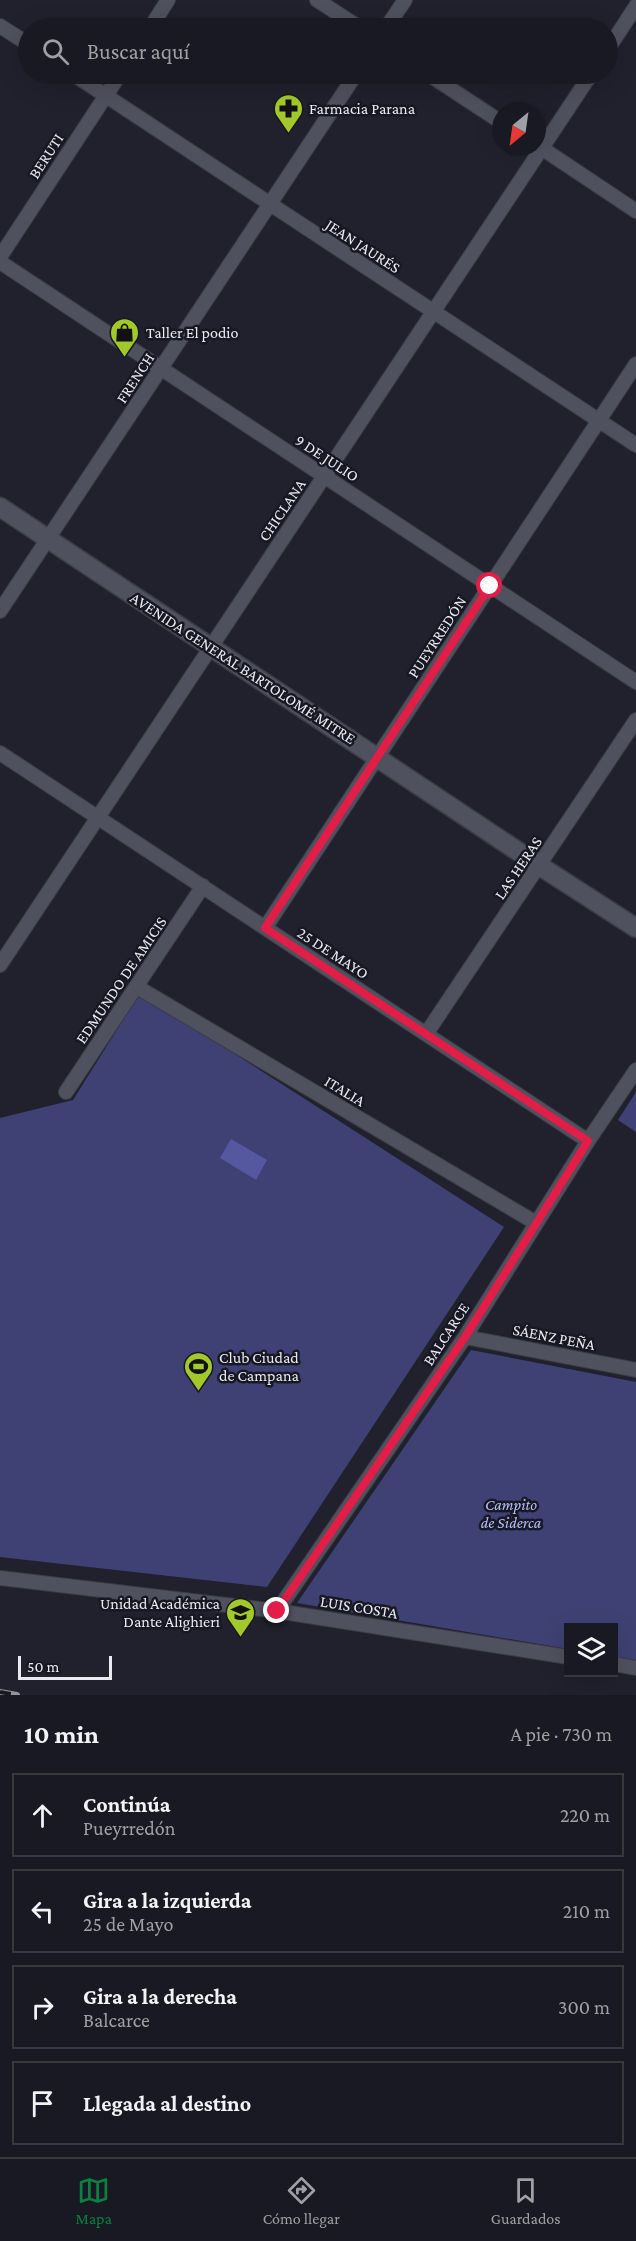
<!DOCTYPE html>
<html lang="es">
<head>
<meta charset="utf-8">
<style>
  body { margin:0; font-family:"Crimson Pro",serif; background:#21222a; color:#f1f3f6 }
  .controls { position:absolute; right:18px; bottom:18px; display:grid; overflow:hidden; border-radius:0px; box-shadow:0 6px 24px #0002 }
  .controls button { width:54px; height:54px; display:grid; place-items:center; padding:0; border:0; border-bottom:2px solid #363840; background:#181922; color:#f1f3f6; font:30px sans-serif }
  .compass { position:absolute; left:492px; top:102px; width:54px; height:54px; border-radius:50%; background:#181922; box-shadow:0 6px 24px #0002; rotate:209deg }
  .scale { position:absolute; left:18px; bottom:15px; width:94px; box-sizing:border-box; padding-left:6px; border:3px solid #e8e9f1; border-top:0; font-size:16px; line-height:21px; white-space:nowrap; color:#e8e9f1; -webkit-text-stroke:4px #171823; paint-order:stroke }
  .stop { position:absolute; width:18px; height:18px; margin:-14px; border:4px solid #e11d48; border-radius:50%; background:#fff }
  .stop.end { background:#e11d48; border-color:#fff; box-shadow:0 2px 6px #0008 }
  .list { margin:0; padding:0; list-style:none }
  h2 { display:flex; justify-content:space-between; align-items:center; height:78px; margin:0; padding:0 24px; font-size:26px }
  h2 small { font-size:20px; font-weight:400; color:#9fa0a5 }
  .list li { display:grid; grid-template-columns:39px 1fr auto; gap:18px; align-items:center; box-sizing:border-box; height:84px; margin:0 12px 12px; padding:0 12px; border:2px solid #363840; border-radius:0px }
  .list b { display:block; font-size:22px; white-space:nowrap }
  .list p { margin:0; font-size:20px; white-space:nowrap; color:#9fa0a5 }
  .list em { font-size:20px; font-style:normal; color:#9fa0a5 }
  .icon { flex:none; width:33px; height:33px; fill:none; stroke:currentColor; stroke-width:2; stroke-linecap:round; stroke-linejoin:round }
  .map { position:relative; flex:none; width:636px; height:1695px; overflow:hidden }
  .search { position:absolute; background:#181922; box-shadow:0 6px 24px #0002; left:18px; right:18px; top:18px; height:66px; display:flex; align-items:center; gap:15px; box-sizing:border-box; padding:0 21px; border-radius:33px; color:#9fa0a5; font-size:22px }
  .sheet { height:462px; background:#181922 }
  nav { display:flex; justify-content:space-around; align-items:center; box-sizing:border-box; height:84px; border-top:2px solid #363840; background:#181922; font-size:16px; color:#9fa0a5 }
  nav a { display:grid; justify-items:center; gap:3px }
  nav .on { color:#0b8043 }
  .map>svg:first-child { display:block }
</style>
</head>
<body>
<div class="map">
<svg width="636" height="1695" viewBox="0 0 636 1695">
  <rect width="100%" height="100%" fill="#20212d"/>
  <path fill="#3f4174" d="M140,993L504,1227L267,1587L0,1557V1118L73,1100Z
    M636,1092V1132L618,1120Z
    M471,1350L636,1382V1661L614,1657V1628H568V1649L297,1603Z"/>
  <path fill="#55579f" d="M231,1139L267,1160L256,1180L220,1158Z"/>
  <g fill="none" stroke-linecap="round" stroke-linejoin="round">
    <defs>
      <path id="minor" d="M317,0L360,28
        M0,26L28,44
        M150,28L168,0
        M386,28L405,0
        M608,49L636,6
        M73,74L636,445
        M428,74L501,122
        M537,145L636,211
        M0,257L120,74
        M0,262L636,682
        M0,611L356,74
        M0,753L588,1141
        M265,928L636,364
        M0,965L591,74
        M137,987L536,1223
        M426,1034L636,720
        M66,1092L203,886
        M465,1337L636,1370
        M0,1578L277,1611L568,1657
        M277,1611L465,1337L588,1141L636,1070
        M614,1664L636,1668"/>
      <path id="secondary" d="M0,507L540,866L636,928"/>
    </defs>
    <use href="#minor" stroke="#3b3c45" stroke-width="16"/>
    <use href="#secondary" stroke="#3b3c45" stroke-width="21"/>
    <use href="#minor" stroke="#50515e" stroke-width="14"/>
    <use href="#secondary" stroke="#50515e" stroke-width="18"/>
    <defs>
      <path id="rail" d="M0,1692L17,1695"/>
    </defs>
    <use href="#rail" stroke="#92939c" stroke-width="6"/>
    <use href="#rail" stroke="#171823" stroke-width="4" stroke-dasharray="11" stroke-linecap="butt"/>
  </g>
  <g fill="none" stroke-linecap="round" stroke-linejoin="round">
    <path stroke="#e11d48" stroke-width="8" d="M277,1611L465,1337L588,1141L265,928L490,586"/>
  </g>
  <defs>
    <symbol id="pharmacy-pin" viewBox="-11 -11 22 30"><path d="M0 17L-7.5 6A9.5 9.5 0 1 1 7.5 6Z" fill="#a2c929" stroke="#171823"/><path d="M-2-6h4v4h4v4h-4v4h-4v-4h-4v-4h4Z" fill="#111"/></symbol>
    <symbol id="shop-pin" viewBox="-11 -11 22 30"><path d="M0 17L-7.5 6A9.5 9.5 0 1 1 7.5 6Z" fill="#a2c929" stroke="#171823"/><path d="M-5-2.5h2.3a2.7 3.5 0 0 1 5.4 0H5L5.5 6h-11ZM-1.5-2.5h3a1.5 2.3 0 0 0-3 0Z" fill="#111"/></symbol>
    <symbol id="stadium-pin" viewBox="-11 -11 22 30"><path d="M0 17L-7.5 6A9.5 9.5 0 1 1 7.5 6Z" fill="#a2c929" stroke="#171823"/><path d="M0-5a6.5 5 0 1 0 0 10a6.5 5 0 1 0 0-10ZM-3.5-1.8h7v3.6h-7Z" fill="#111"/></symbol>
    <symbol id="university-pin" viewBox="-11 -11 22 30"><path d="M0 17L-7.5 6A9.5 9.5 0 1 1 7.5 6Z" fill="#a2c929" stroke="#171823"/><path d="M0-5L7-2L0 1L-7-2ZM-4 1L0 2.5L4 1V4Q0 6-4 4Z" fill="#111"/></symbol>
  </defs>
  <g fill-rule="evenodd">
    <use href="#pharmacy-pin" x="272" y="92" width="33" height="45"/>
    <use href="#shop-pin" x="108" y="316" width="33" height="45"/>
    <use href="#stadium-pin" x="182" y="1350" width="33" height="45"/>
    <use href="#university-pin" x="224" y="1596" width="33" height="45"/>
  </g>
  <g text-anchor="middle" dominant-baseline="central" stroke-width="5" stroke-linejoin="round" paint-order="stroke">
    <g font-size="16" fill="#e8e9f1" stroke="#171823" text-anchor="start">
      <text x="309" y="108">Farmacia Parana</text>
      <text x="146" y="332">Taller El podio</text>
      <text x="219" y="1357">Club Ciudad<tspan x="219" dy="18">de Campana</tspan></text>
      <text x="220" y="1603" text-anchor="end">Unidad Académica<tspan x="220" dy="18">Dante Alighieri</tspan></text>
    </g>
    <g font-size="16" fill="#e8e9f1" stroke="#171823">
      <text transform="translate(46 156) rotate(-57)">BERUTI</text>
      <text transform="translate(363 246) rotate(33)">JEAN JAURÉS</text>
      <text transform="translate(135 378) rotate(-57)">FRENCH</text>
      <text transform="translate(327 458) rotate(33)">9 DE JULIO</text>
      <text transform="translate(282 510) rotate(-56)">CHICLANA</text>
      <text transform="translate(437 637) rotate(-57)">PUEYRREDÓN</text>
      <text transform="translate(243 668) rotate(33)">AVENIDA GENERAL BARTOLOMÉ MITRE</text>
      <text transform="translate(518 868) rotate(-56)">LAS HERAS</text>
      <text transform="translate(333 953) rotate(33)">25 DE MAYO</text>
      <text transform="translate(121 980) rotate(-56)">EDMUNDO DE AMICIS</text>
      <text transform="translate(345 1091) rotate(31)">ITALIA</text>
      <text transform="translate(446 1334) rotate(-57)">BALCARCE</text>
      <text transform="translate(554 1337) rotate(11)">SÁENZ PEÑA</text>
      <text transform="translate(359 1607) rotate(9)">LUIS COSTA</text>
    </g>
    <g font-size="16" font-style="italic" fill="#b7bcfa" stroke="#171823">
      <text x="511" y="1504">Campito<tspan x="511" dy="18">de Siderca</tspan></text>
    </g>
  </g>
</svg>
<div class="controls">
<button><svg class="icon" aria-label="layers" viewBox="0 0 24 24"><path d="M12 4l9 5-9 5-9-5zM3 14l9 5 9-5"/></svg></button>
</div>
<svg class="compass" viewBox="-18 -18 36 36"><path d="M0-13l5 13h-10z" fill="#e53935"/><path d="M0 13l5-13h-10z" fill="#9fa0a5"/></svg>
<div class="scale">50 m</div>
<div class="stop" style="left:490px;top:586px"></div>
<div class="stop end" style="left:277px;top:1611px"></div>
<div class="search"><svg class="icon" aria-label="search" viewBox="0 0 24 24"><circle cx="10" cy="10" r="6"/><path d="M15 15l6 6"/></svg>Buscar aquí</div>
</div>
<section class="sheet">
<h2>10 min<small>A pie · 730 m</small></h2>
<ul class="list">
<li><svg class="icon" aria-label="ahead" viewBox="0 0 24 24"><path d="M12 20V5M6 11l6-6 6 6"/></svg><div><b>Continúa</b><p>Pueyrredón</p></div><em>220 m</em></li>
<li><svg class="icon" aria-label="left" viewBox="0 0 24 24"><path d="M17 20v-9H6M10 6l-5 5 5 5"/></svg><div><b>Gira a la izquierda</b><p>25 de Mayo</p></div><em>210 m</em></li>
<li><svg class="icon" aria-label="right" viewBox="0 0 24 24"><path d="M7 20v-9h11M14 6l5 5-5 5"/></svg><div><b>Gira a la derecha</b><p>Balcarce</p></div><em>300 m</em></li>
<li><svg class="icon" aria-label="arrive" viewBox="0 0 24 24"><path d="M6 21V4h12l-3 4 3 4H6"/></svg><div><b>Llegada al destino</b></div></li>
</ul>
</section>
<nav>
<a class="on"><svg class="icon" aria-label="map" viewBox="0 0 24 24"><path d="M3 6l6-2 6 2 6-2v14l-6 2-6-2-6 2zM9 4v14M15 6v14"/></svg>Mapa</a>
<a><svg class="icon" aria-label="directions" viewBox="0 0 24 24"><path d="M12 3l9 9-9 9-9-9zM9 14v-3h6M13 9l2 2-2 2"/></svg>Cómo llegar</a>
<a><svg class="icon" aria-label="saved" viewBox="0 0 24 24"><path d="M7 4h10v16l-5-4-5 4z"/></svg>Guardados</a>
</nav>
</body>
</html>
